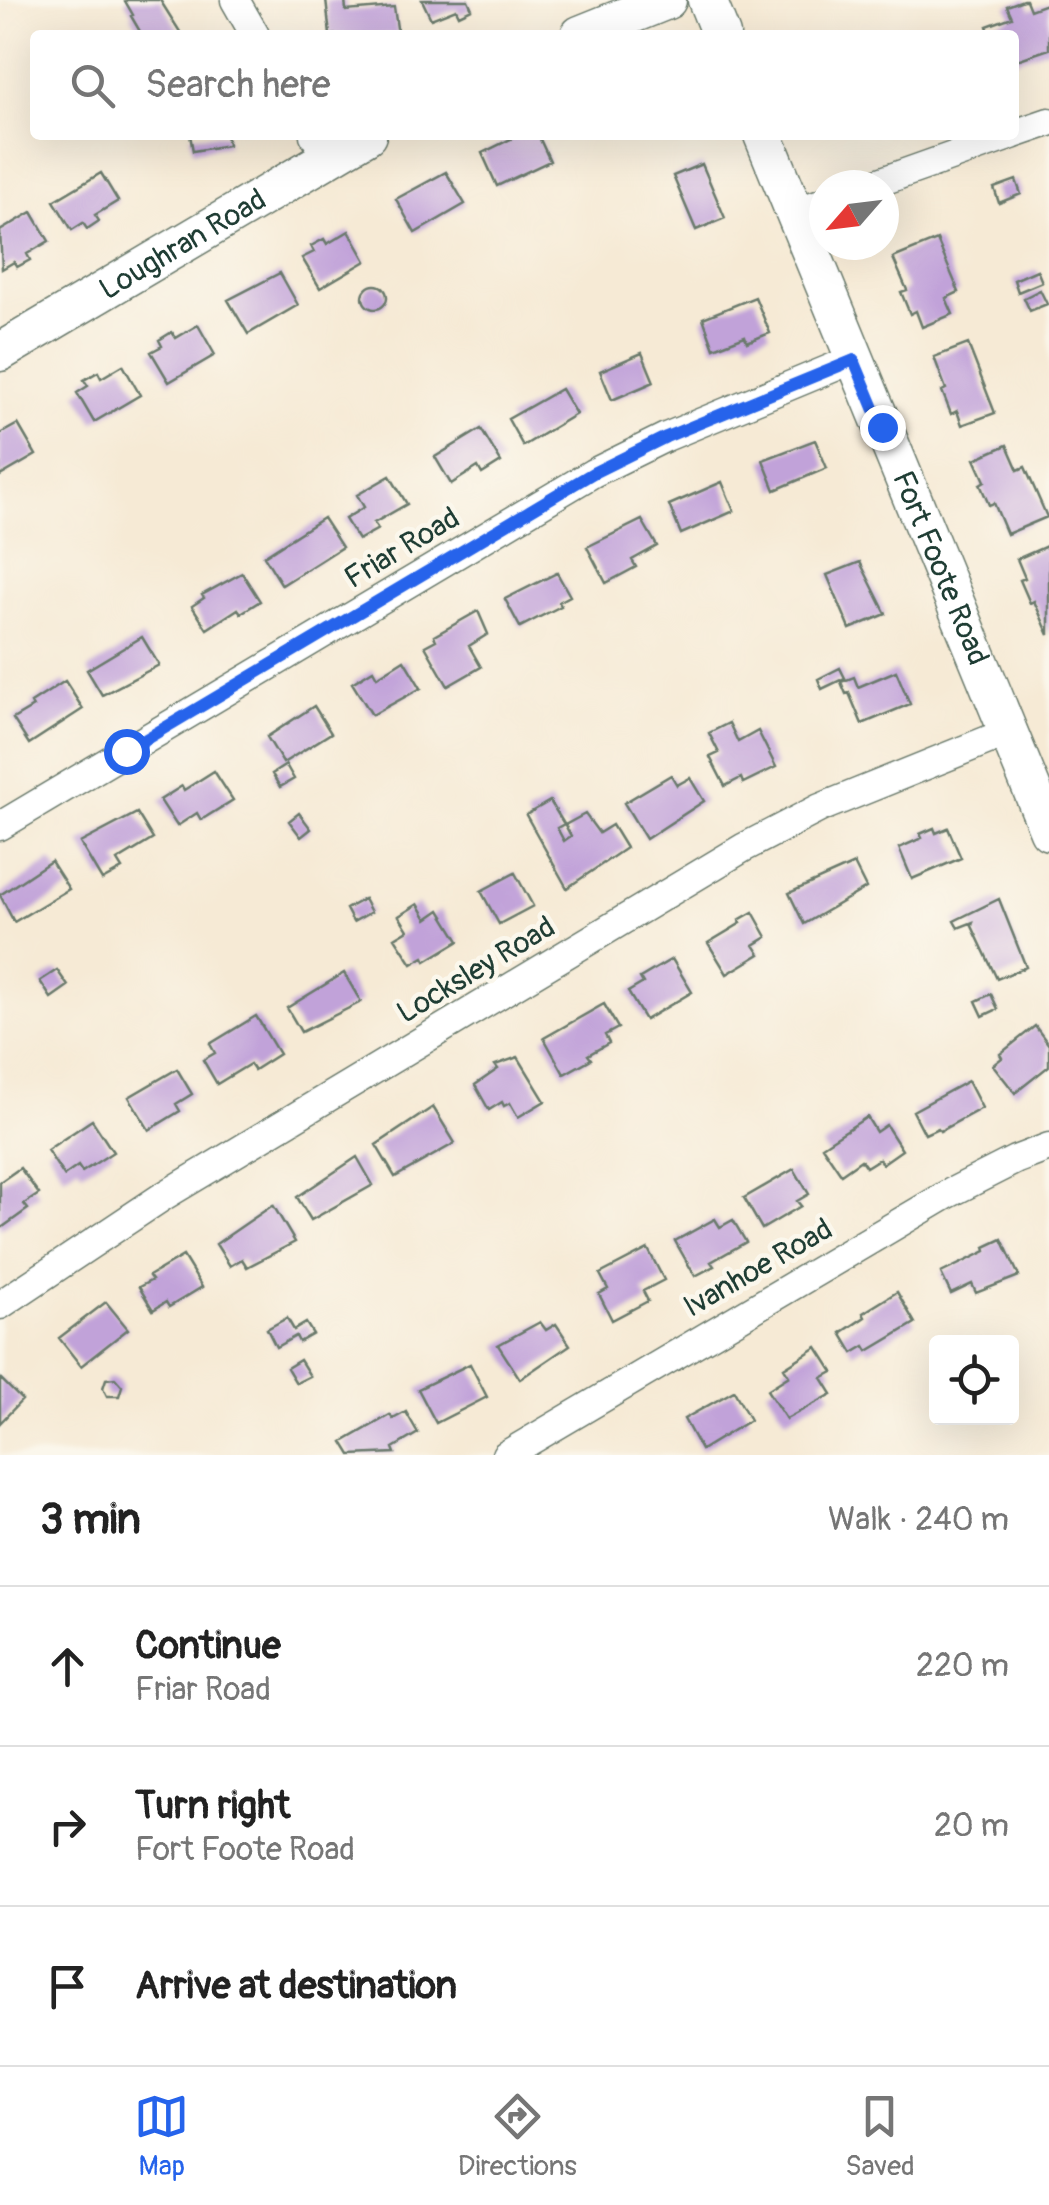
<!DOCTYPE html>
<html lang="en">
<head>
<meta charset="utf-8">
<style>
  body { margin:0; font-family:Pangolin,sans-serif; background:#f6f6f6; color:#222 }
  .controls { position:absolute; right:30px; bottom:30px; display:grid; overflow:hidden; border-radius:10px; box-shadow:0 10px 40px #0002 }
  .controls button { width:90px; height:90px; display:grid; place-items:center; padding:0; border:0; border-bottom:2px solid #e0e0e0; background:#fff; color:#222; font:50px sans-serif }
  .compass { position:absolute; left:809px; top:170px; width:90px; height:90px; border-radius:50%; background:#fff; box-shadow:0 10px 40px #0002; rotate:242deg }
  .stop { position:absolute; width:30px; height:30px; margin:-22px; border:8px solid #2563eb; border-radius:50%; background:#fff }
  .stop.end { background:#2563eb; border-color:#fff; box-shadow:0 2px 10px #0008 }
  .list { margin:0; padding:0; list-style:none }
  h2 { display:flex; justify-content:space-between; align-items:center; height:130px; margin:0; padding:0 40px; font-size:42px }
  h2 small { font-size:32px; font-weight:400; color:#767676 }
  .list li { display:grid; grid-template-columns:65px 1fr auto; gap:30px; align-items:center; box-sizing:border-box; height:160px; padding:0 40px; border-top:2px solid #e0e0e0 }
  .list b { display:block; font-size:38px; white-space:nowrap }
  .list p { margin:0; font-size:32px; white-space:nowrap; color:#767676 }
  .list em { font-size:32px; font-style:normal; color:#767676 }
  .icon { flex:none; width:55px; height:55px; fill:none; stroke:currentColor; stroke-width:2; stroke-linecap:round; stroke-linejoin:round }
  .map { position:relative; flex:none; width:1049px; height:1455px; overflow:hidden }
  .search { position:absolute; background:#fff; box-shadow:0 10px 40px #0002; left:30px; right:30px; top:30px; height:110px; display:flex; align-items:center; gap:25px; box-sizing:border-box; padding:0 35px; border-radius:10px; color:#767676; font-size:38px }
  .sheet { height:610px; background:#fff }
  nav { display:flex; justify-content:space-around; align-items:center; box-sizing:border-box; height:140px; border-top:2px solid #e0e0e0; background:#fff; font-size:28px; color:#767676 }
  nav a { display:grid; justify-items:center; gap:5px }
  nav .on { color:#2563eb }
  .map>svg:first-child { display:block }
</style>
</head>
<body>
<div class="map">
<svg width="1049" height="1455" viewBox="0 0 1049 1455">
  <rect width="100%" height="100%" fill="#fbf7ec"/>
  <filter id="ink" filterUnits="userSpaceOnUse"><feTurbulence type="fractalNoise" baseFrequency=".01" numOctaves="2"/><feDisplacementMap in="SourceGraphic" scale="20" xChannelSelector="R" yChannelSelector="G"/><feConvolveMatrix kernelMatrix="1 2 1 2 8 2 1 2 1" color-interpolation-filters="sRGB"/></filter>
  <filter id="wash" filterUnits="userSpaceOnUse"><feTurbulence type="fractalNoise" baseFrequency=".0048" numOctaves="4" result="noise"/><feDisplacementMap in="SourceGraphic" scale="40" xChannelSelector="R" yChannelSelector="G"/><feGaussianBlur stdDeviation="2.25" result="paint"/><feColorMatrix in="noise" values="0 0 0 0 0 0 0 0 0 0 0 0 0 0 0 0 0 1.4 0 .05"/><feComposite in="paint" operator="in"/></filter>
  <g filter="url(#wash)">
    <rect width="100%" height="100%" fill="#f6ead5"/>
    <g id="blocks">
      <path fill="#c1a2d9" d="M127,0H160L182,35H142L131,16L133,15L125,1Z
        M326,0H345L346,11L394,7L398,35H330Z
        M422,0H468L472,9L459,15L456,9L431,19Z
        M1023,0H1026L1030,10L1049,3V49L1014,61V35H990L987,26L1012,17L1007,6Z
        M190,135H226L228,145L193,151Z
        M513,135H538L550,161L497,186L482,153L511,139L509,137Z
        M702,164L725,218L696,230L673,176Z
        M446,172L465,204L415,233L396,199Z
        M101,173L118,201L95,215L99,221L87,229L83,223L72,230L54,201Z
        M1016,180L1021,194L999,203L994,188Z
        M32,212L49,241L27,254L30,260L17,267L14,262L2,269L0,231Z
        M349,231L366,261L320,288L302,258L314,252L311,246L324,239L327,244Z
        M937,240L959,292L946,298L953,314L922,327L916,311L910,314L901,292L907,290L893,258Z
        M1037,270L1042,282L1018,292L1014,280Z
        M280,273L298,305L248,334L228,300Z
        M363 297a12 12 0 1 1 24 0a12 12 0 1 1-24 0Z
        M1040,290L1047,304L1030,311L1024,298Z
        M755,297L770,333L747,342L745,336L714,348L703,318Z
        M198,325L215,355L169,382L151,352L162,346L159,340L172,332L176,338Z
        M968,344L995,413L962,425L957,411L951,414L942,391L946,389L934,357Z
        M642,353L654,382L612,400L600,371Z
        M123,365L140,395L94,422L77,393L88,386L84,380L98,372L101,378Z
        M561,389L576,414L523,446L508,419Z
        M18,424L36,455L0,476V434Z
        M481,429L501,462L482,474L478,467L451,484L435,457Z
        M815,440L827,468L775,490L763,460Z
        M1007,445L1018,470L1025,467L1047,517L1007,534L994,503L989,505L980,484L985,481L975,459Z
        M390,476L407,504L374,523L378,529L358,540L345,519L364,507L357,495Z
        M722,482L734,511L681,534L669,505Z
        M323,518L342,547L282,585L264,556Z
        M642,520L657,546L632,560L636,567L606,583L587,547Z
        M1049,545V635L1034,601L1030,603L1020,580L1025,578L1017,559Z
        M860,562L886,614L850,629L827,575Z
        M242,573L260,601L241,613L238,609L207,629L192,606L204,598L202,595Z
        M557,573L570,596L559,602L561,606L520,627L505,599Z
        M478,611L488,634L469,646L481,667L448,686L425,646L436,640L434,636Z
        M142,637L159,665L102,695L87,670Z
        M404,660L421,688L372,715L352,683L373,670L377,677Z
        M840,668L845,678L822,689L818,679Z
        M896,671L910,704L862,724L849,693L846,694L841,682L854,677L858,687Z
        M65,681L83,709L29,744L13,719L33,707L31,703Z
        M314,706L331,733L283,763L267,737Z
        M729,723L738,742L758,731L776,767L743,783L741,778L725,786L710,757L719,753L709,733Z
        M286,765L294,779L280,787L272,774Z
        M214,771L233,800L201,820L197,813L177,826L160,800L182,786L184,790Z
        M671,775L677,785L690,778L704,801L646,839L624,803Z
        M550,801L564,824L557,828L564,841L571,836L565,825L585,814L599,833L612,825L626,848L567,888L526,815Z
        M137,813L153,839L117,861L122,869L102,880L80,843Z
        M299,813L311,829L301,837L289,821Z
        M934,828L936,833L948,828L961,858L912,879L899,848L922,838L920,834Z
        M51,861L69,889L14,922L0,895Z
        M854,864L866,888L804,924L789,893Z
        M515,873L533,906L499,924L481,891Z
        M364,899L371,912L353,922L346,909Z
        M999,899L1026,967L997,979L972,926L973,922L958,928L954,921Z
        M418,904L427,919L440,910L459,941L426,961L424,957L412,964L395,938L408,930L399,916Z
        M753,912L767,937L754,945L760,954L727,974L708,943L741,923L739,920Z
        M672,959L692,992L645,1020L628,992L643,983L640,978Z
        M57,970L68,986L51,998L40,981Z
        M344,973L361,1002L301,1032L287,1008Z
        M991,994L998,1009L983,1016L976,1001Z
        M604,1004L618,1028L605,1035L609,1043L588,1055L591,1059L564,1074L544,1038Z
        M256,1016L279,1054L254,1070L250,1064L217,1084L203,1060L215,1053L210,1044Z
        M1035,1026L1049,1045V1066L1015,1093L993,1065L1002,1058L1000,1054Z
        M518,1057L545,1101L518,1117L510,1103L504,1106L502,1102L489,1110L475,1085L498,1069L495,1065Z
        M177,1069L192,1094L176,1104L180,1111L149,1130L129,1097Z
        M968,1081L982,1108L940,1131L938,1128L925,1134L913,1111Z
        M433,1107L455,1143L395,1177L376,1145Z
        M867,1117L876,1132L886,1125L902,1150L882,1164L879,1159L866,1167L861,1160L841,1174L822,1146Z
        M92,1120L113,1152L82,1172L78,1166L64,1176L47,1150Z
        M357,1157L373,1185L311,1220L297,1197Z
        M20,1168L39,1194L24,1204L28,1209L0,1229V1182Z
        M794,1169L809,1194L797,1201L801,1206L762,1229L744,1198Z
        M273,1205L295,1242L247,1267L242,1259L230,1266L216,1244Z
        M715,1219L720,1227L733,1220L746,1242L711,1262L714,1266L695,1276L675,1241Z
        M1002,1239L1019,1276L976,1293L972,1284L951,1294L941,1273L986,1251L985,1247Z
        M648,1249L664,1280L643,1291L648,1301L612,1320L599,1294L608,1289L600,1274Z
        M183,1256L202,1287L169,1307L166,1302L153,1310L139,1287L152,1280L149,1276Z
        M897,1292L915,1323L868,1351L865,1346L853,1353L841,1333L865,1317L863,1313Z
        M106,1302L128,1329L81,1366L59,1338Z
        M287,1318L294,1330L306,1323L313,1334L299,1342L296,1336L276,1347L267,1329Z
        M540,1322L546,1330L556,1324L570,1345L520,1379L498,1345Z
        M817,1347L833,1372L822,1378L832,1394L786,1419L767,1390L789,1376L784,1368Z
        M300,1360L310,1376L296,1383L287,1368Z
        M470,1364L487,1397L436,1423L418,1389Z
        M0,1378L22,1400L0,1423Z
        M115,1378L122,1386L119,1396H107L103,1388L106,1379Z
        M734,1391L750,1420L701,1450L684,1419Z
        M406,1412L418,1433L393,1448L395,1453L351,1455L343,1442L390,1415L393,1419Z"/>
    </g>
  </g>
  <g filter="url(#ink)">
    <use href="#blocks" fill-opacity="0" stroke="#6a7a6c" stroke-width="2.5"/>
    <g fill="none" stroke-linecap="round" stroke-linejoin="round">
      <defs>
        <path id="street" d="M235,0L255,35
          M1014,134L1049,122
          M314,135L328,158
          M871,185L1012,135
          M795,212L824,202
          M0,826L593,473L666,437L854,359
          M0,1305L162,1197L743,848L820,808L1008,732
          M506,1455L948,1194L1015,1160L1049,1147"/>
        <g id="secondary">
          <path d="M707,0L721,35"/>
          <path d="M580,35L667,0"/>
          <path id="s1" d="M763,135L1049,831"/>
          <path id="s2" d="M0,352L367,135"/>
        </g>
      </defs>
      <use href="#street" stroke="#6a7a6c" stroke-width="31"/>
      <use href="#secondary" stroke="#6a7a6c" stroke-width="41"/>
      <use href="#street" stroke="#fff" stroke-width="28"/>
      <use href="#secondary" stroke="#fff" stroke-width="38"/>
    </g>
  </g>
  <g fill="none" stroke-linecap="round" stroke-linejoin="round" filter="url(#ink)">
    <path stroke="#2563eb" stroke-width="12" d="M126,751L593,473L666,437L854,360L882,427"/>
  </g>
  <g text-anchor="middle" dominant-baseline="central" stroke-width="9" stroke-linejoin="round" paint-order="stroke">
    <g font-size="30" fill="#1f3d34" stroke="#fbf7ec">
      <text stroke="none"><textPath href="#s2" startOffset="212">Loughran Road</textPath></text>
      <text transform="translate(402 548) rotate(-31)">Friar Road</text>
      <text stroke="none"><textPath href="#s1" startOffset="468">Fort Foote Road</textPath></text>
      <text transform="translate(476 970) rotate(-31)">Locksley Road</text>
      <text transform="translate(758 1268) rotate(-30)">Ivanhoe Road</text>
    </g>
  </g>
</svg>
<div class="controls">
<button><svg class="icon" aria-label="locate" viewBox="0 0 24 24"><circle cx="12" cy="12" r="6"/><path d="M12 2v4M12 18v4M2 12h4M18 12h4"/></svg></button>
</div>
<svg class="compass" viewBox="-18 -18 36 36"><path d="M0-13l5 13h-10z" fill="#e53935"/><path d="M0 13l5-13h-10z" fill="#767676"/></svg>
<div class="stop" style="left:126px;top:751px"></div>
<div class="stop end" style="left:882px;top:427px"></div>
<div class="search"><svg class="icon" aria-label="search" viewBox="0 0 24 24"><circle cx="10" cy="10" r="6"/><path d="M15 15l6 6"/></svg>Search here</div>
</div>
<section class="sheet">
<h2>3 min<small>Walk · 240 m</small></h2>
<ul class="list">
<li><svg class="icon" aria-label="ahead" viewBox="0 0 24 24"><path d="M12 20V5M6 11l6-6 6 6"/></svg><div><b>Continue</b><p>Friar Road</p></div><em>220 m</em></li>
<li><svg class="icon" aria-label="right" viewBox="0 0 24 24"><path d="M7 20v-9h11M14 6l5 5-5 5"/></svg><div><b>Turn right</b><p>Fort Foote Road</p></div><em>20 m</em></li>
<li><svg class="icon" aria-label="arrive" viewBox="0 0 24 24"><path d="M6 21V4h12l-3 4 3 4H6"/></svg><div><b>Arrive at destination</b></div></li>
</ul>
</section>
<nav>
<a class="on"><svg class="icon" aria-label="map" viewBox="0 0 24 24"><path d="M3 6l6-2 6 2 6-2v14l-6 2-6-2-6 2zM9 4v14M15 6v14"/></svg>Map</a>
<a><svg class="icon" aria-label="directions" viewBox="0 0 24 24"><path d="M12 3l9 9-9 9-9-9zM9 14v-3h6M13 9l2 2-2 2"/></svg>Directions</a>
<a><svg class="icon" aria-label="saved" viewBox="0 0 24 24"><path d="M7 4h10v16l-5-4-5 4z"/></svg>Saved</a>
</nav>
</body>
</html>
